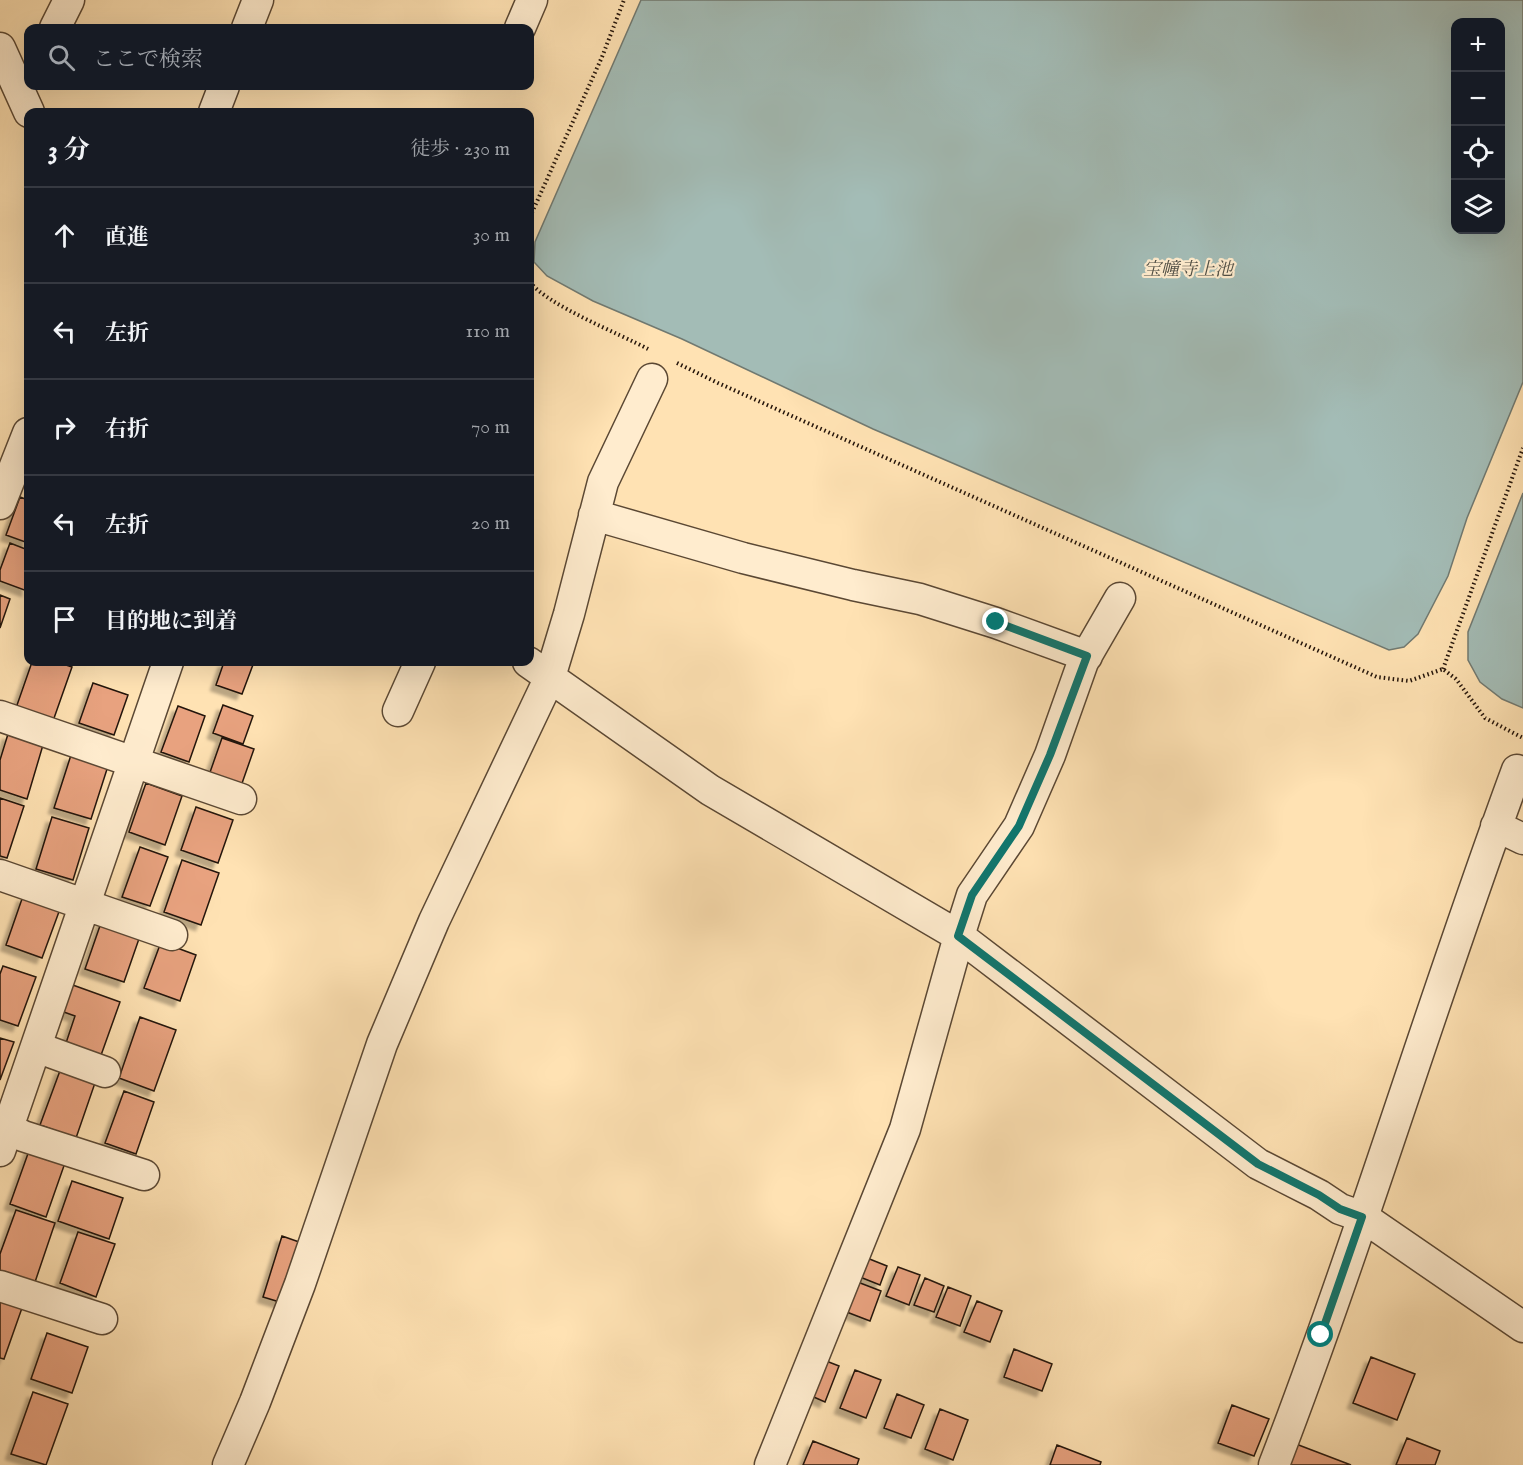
<!DOCTYPE html>
<html lang="ja">
<head>
<meta charset="utf-8">
<style>
  body { margin:0; font-family:"IM FELL English","Noto Serif JP",serif; background:#20242c; color:#f1f3f6 }
  .controls { position:absolute; right:18px; top:18px; display:grid; overflow:hidden; border-radius:12px; box-shadow:0 6px 24px #0002 }
  .controls button { width:54px; height:54px; display:grid; place-items:center; padding:0; border:0; border-bottom:2px solid #363941; background:#171b24; color:#f1f3f6; font:30px sans-serif }
  .stop { position:absolute; width:18px; height:18px; margin:-14px; border:4px solid #0f766e; border-radius:50%; background:#fff }
  .stop.end { background:#0f766e; border-color:#fff; box-shadow:0 2px 6px #0008 }
  .list { margin:0; padding:0; list-style:none }
  h2 { display:flex; justify-content:space-between; align-items:center; height:78px; margin:0; padding:0 24px; font-size:26px }
  h2 small { font-size:20px; font-weight:400; color:#9ea1a6 }
  .list li { display:grid; grid-template-columns:39px 1fr auto; gap:18px; align-items:center; box-sizing:border-box; height:96px; padding:0 24px; border-top:2px solid #363941 }
  .list b { display:block; font-size:22px; white-space:nowrap }
  .list em { font-size:20px; font-style:normal; color:#9ea1a6 }
  .icon { flex:none; width:33px; height:33px; fill:none; stroke:currentColor; stroke-width:2; stroke-linecap:round; stroke-linejoin:round }
  .map { position:relative; flex:none; width:1523px; height:1465px; overflow:hidden }
  .search { position:absolute; background:#171b24; box-shadow:0 6px 24px #0002; left:24px; top:24px; width:510px; height:66px; display:flex; align-items:center; gap:15px; box-sizing:border-box; padding:0 21px; border-radius:12px; color:#9ea1a6; font-size:22px }
  .panel { position:absolute; background:#171b24; box-shadow:0 6px 24px #0002; left:24px; top:108px; width:510px; height:558px; border-radius:12px }
  .map>svg:first-child { display:block }
</style>
</head>
<body>
<div class="map">
<svg width="1523" height="1465" viewBox="0 0 1523 1465">
  <defs>
    <filter id="shadow"><feDropShadow dx="-5.5" dy="5.5" stdDeviation="1.5" flood-color="#0004"/></filter>
  </defs>
  <rect width="100%" height="100%" fill="#ffe2b3"/>
  <filter id="stains"><feTurbulence type="fractalNoise" baseFrequency=".00333" numOctaves="4"/><feColorMatrix values="0 0 0 0 .2 0 0 0 0 .09 0 0 0 0 .02 0 0 0 .5 -.17"/></filter>
  <radialGradient id="worn" r=".72"><stop offset=".6" stop-color="#630" stop-opacity="0"/><stop offset="1" stop-color="#630" stop-opacity=".3"/></radialGradient>
  <path fill="#a3bcb6" stroke="#707971" stroke-width="1.5" fill-rule="evenodd" d="M641,0H1523V382L1467,518L1448,576L1418,634L1404,647L1389,650L873,429L682,339L593,301L547,276L534,262L535,242ZM1456,22H1500V230H1456Z
    M1523,493V708L1502,699L1480,682L1468,660V632Z"/>
  <path fill="#e8a27f" stroke="#24140a" stroke-width="1.5" filter="url(#shadow)" d="M20,497L28,500V543L6,535Z
    M10,543L28,550L27,591L0,581V570Z
    M0,595L10,599L0,628Z
    M32,662H57L72,667L53,721L16,708Z
    M224,662H254L242,694L216,685Z
    M93,683L128,695L114,735L79,723Z
    M223,705L253,716L243,744L213,733Z
    M178,706L205,716L189,762L161,752Z
    M8,734L43,745L27,799L0,790V760Z
    M222,738L254,749L240,789L208,778Z
    M71,755L108,766L91,819L54,808Z
    M146,783L182,796L165,845L129,832Z
    M0,798L24,806L7,858L0,856Z
    M196,807L233,820L218,863L181,850Z
    M52,817L89,828L73,880L36,869Z
    M140,847L168,857L150,906L122,897Z
    M182,860L219,873L201,925L164,912Z
    M23,896L60,909L42,958L6,945Z
    M102,920L141,933L124,982L85,969Z
    M161,942L196,955L180,1001L144,988Z
    M3,966L36,977L18,1026L0,1020V974Z
    M70,984L120,1002L100,1058L65,1046L75,1016L61,1011Z
    M140,1017L176,1030L154,1091L119,1078Z
    M0,1038L14,1042L0,1080Z
    M61,1068L96,1080L76,1138L40,1125Z
    M124,1091L154,1102L136,1154L105,1143Z
    M30,1148L66,1160L46,1217L10,1204Z
    M72,1181L123,1198L109,1239L58,1221Z
    M16,1210L55,1223L34,1285L0,1273V1254Z
    M78,1232L115,1244L96,1297L60,1283Z
    M282,1236L302,1243L283,1303L263,1297Z
    M857,1254L887,1266L880,1285L850,1273Z
    M898,1267L920,1275L909,1305L886,1296Z
    M925,1278L944,1286L934,1312L914,1305Z
    M855,1281L881,1291L870,1321L844,1311Z
    M948,1287L971,1296L960,1326L936,1317Z
    M0,1300L22,1308L4,1359L0,1358Z
    M977,1301L1002,1311L990,1342L964,1332Z
    M47,1333L88,1347L72,1393L31,1379Z
    M1014,1349L1052,1364L1042,1391L1004,1377Z
    M1371,1357L1415,1374L1397,1420L1353,1403Z
    M821,1359L839,1366L825,1402L807,1394Z
    M855,1370L881,1380L866,1418L840,1408Z
    M33,1392L68,1404L46,1465L11,1454Z
    M897,1394L924,1405L911,1438L884,1428Z
    M1232,1405L1269,1419L1254,1456L1218,1443Z
    M940,1409L968,1420L953,1460L925,1449Z
    M1407,1438L1440,1451L1435,1465H1396Z
    M813,1441L859,1459L857,1465H803Z
    M1296,1444L1351,1465H1288Z
    M1057,1445L1101,1462L1100,1465H1050Z"/>
  <g fill="none" stroke-linecap="round" stroke-linejoin="round">
    <defs>
      <path id="minor" d="M55,28L69,0
        M247,28L258,0
        M520,28L532,0
        M0,48L29,112
        M214,112L224,86
        M0,504L28,433
        M594,515L743,558L853,585L920,599L996,623L1087,656
        M528,662L710,790L959,936L1258,1164L1319,1195L1340,1209L1363,1217L1523,1327
        M398,711L420,662
        M0,716L241,799
        M1496,826L1523,839
        M0,875L172,935
        M36,1047L105,1072
        M0,1124L23,1136L144,1175
        M0,1151L168,662
        M0,1286L102,1319
        M228,1465L255,1402L300,1284L382,1044L434,921L550,677L569,614L603,482L652,379
        M770,1465L905,1129L959,936L972,895L1019,826L1050,755L1083,662L1120,598
        M1274,1465C1362,1236 1432,1000 1517,770"/>
    </defs>
    <use href="#minor" stroke="#5b4834" stroke-width="33"/>
    <path stroke="#24140a" stroke-width="4" stroke-dasharray="1.5 3" stroke-linecap="butt" d="M530,217L602,57L624,0
      M530,282C547,305 620,334 648,349
      M677,363L718,383L1377,677L1409,681L1443,669L1456,679L1485,718L1523,738
      M1443,669L1523,448"/>
    <use href="#minor" stroke="#ffecce" stroke-width="30"/>
  </g>
  <g fill="none" stroke-linecap="round" stroke-linejoin="round">
    <path stroke="#0f766e" stroke-width="8" d="M996,622L1087,656L1050,755L1019,826L972,895L958,936L1258,1164L1319,1195L1340,1209L1362,1217L1321,1335"/>
  </g>
  <g text-anchor="middle" dominant-baseline="central" stroke-width="4.5" stroke-linejoin="round" paint-order="stroke">
    <g font-size="18" font-style="italic" fill="#504f46" stroke="#ffecce">
      <text x="1188" y="270">宝幢寺上池</text>
    </g>
  </g>
  <rect width="100%" height="100%" filter="url(#stains)"/>
  <rect width="100%" height="100%" fill="url(#worn)"/>
</svg>
<div class="controls">
<button>+</button>
<button>−</button>
<button><svg class="icon" aria-label="locate" viewBox="0 0 24 24"><circle cx="12" cy="12" r="6"/><path d="M12 2v4M12 18v4M2 12h4M18 12h4"/></svg></button>
<button><svg class="icon" aria-label="layers" viewBox="0 0 24 24"><path d="M12 4l9 5-9 5-9-5zM3 14l9 5 9-5"/></svg></button>
</div>
<div class="stop" style="left:1321px;top:1335px"></div>
<div class="stop end" style="left:996px;top:622px"></div>
<div class="search"><svg class="icon" aria-label="search" viewBox="0 0 24 24"><circle cx="10" cy="10" r="6"/><path d="M15 15l6 6"/></svg>ここで検索</div>
<section class="panel">
<h2>3 分<small>徒歩 · 230 m</small></h2>
<ul class="list">
<li><svg class="icon" aria-label="ahead" viewBox="0 0 24 24"><path d="M12 20V5M6 11l6-6 6 6"/></svg><div><b>直進</b></div><em>30 m</em></li>
<li><svg class="icon" aria-label="left" viewBox="0 0 24 24"><path d="M17 20v-9H6M10 6l-5 5 5 5"/></svg><div><b>左折</b></div><em>110 m</em></li>
<li><svg class="icon" aria-label="right" viewBox="0 0 24 24"><path d="M7 20v-9h11M14 6l5 5-5 5"/></svg><div><b>右折</b></div><em>70 m</em></li>
<li><svg class="icon" aria-label="left" viewBox="0 0 24 24"><path d="M17 20v-9H6M10 6l-5 5 5 5"/></svg><div><b>左折</b></div><em>20 m</em></li>
<li><svg class="icon" aria-label="arrive" viewBox="0 0 24 24"><path d="M6 21V4h12l-3 4 3 4H6"/></svg><div><b>目的地に到着</b></div></li>
</ul>
</section>
</div>
</body>
</html>
